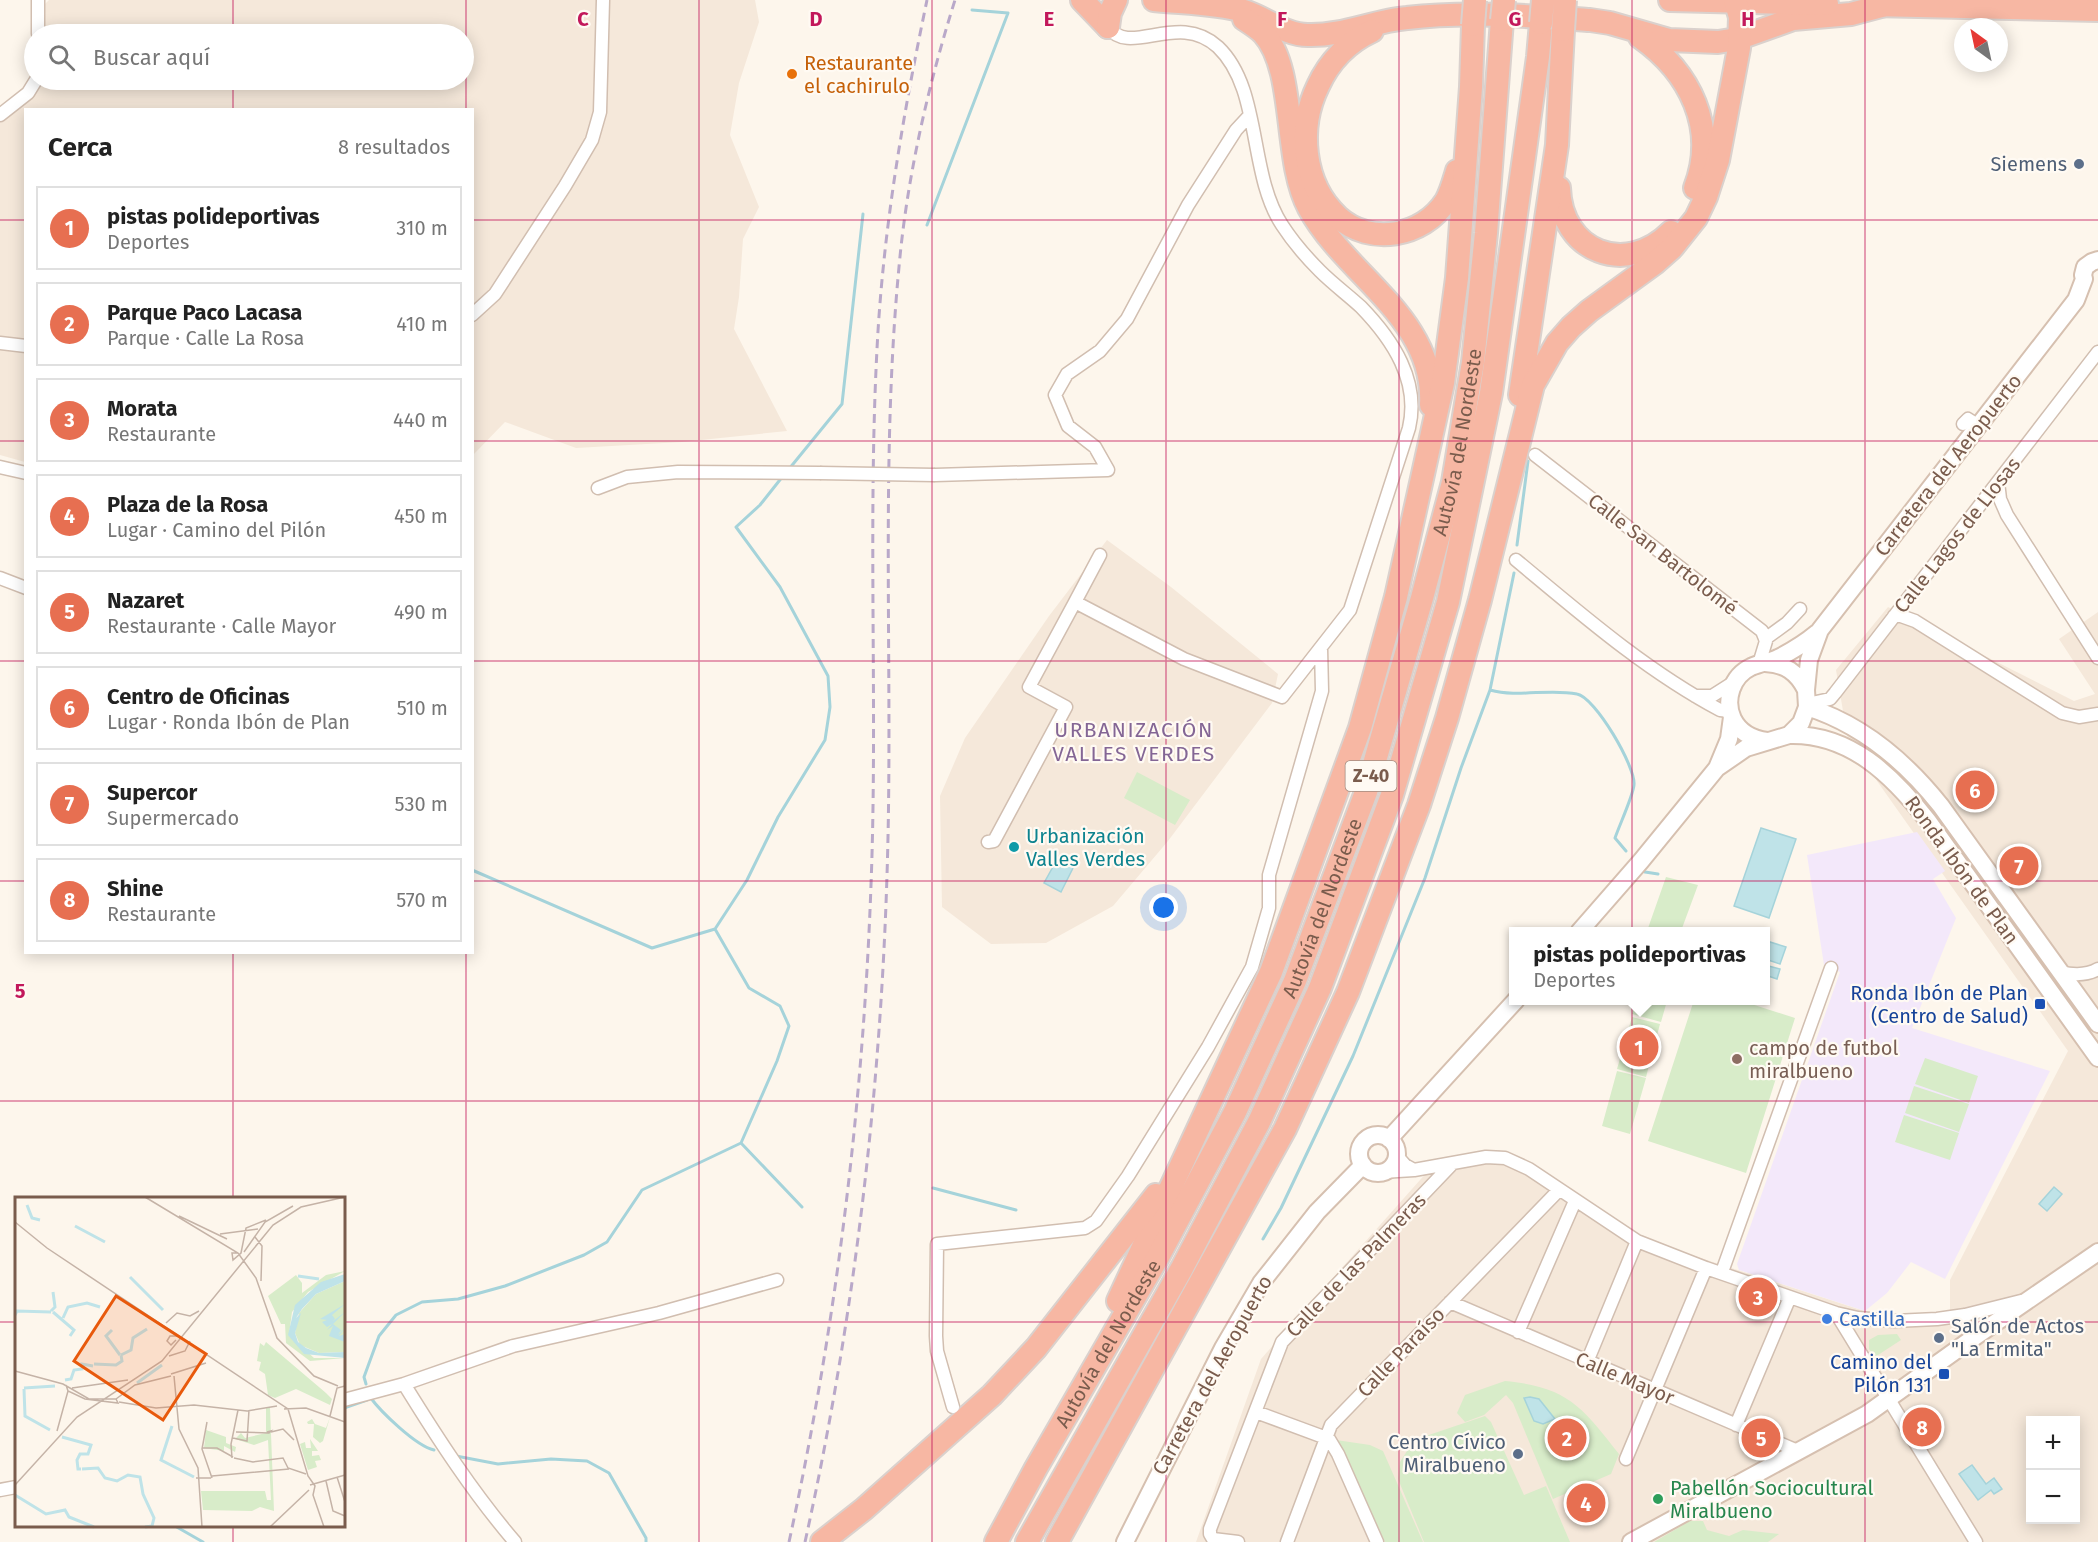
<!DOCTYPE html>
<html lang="es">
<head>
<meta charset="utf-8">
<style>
  body { margin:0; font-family:"Fira Sans",sans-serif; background:#f2f2f2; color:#222 }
  .controls { position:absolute; right:18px; bottom:18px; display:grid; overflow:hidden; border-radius:0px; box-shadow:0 3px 15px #0003 }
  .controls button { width:54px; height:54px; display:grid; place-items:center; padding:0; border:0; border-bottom:2px solid #e0e0e0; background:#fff; color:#222; font:30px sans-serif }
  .compass { position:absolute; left:1954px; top:18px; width:54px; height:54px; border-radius:50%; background:#fff; box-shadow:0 3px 15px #0003; rotate:327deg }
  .you { position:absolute; left:1164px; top:908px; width:21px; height:21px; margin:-15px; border:4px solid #fff; border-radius:50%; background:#1a73e8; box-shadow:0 0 0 9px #1a73e833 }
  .badge { display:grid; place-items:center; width:39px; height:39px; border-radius:50%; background:#e76f51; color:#fff; font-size:20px; font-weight:700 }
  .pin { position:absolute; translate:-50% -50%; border:3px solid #fff; box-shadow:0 2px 6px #0006 }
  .popup { position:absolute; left:1509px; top:927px; width:261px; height:78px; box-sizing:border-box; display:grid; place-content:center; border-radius:0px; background:#fff; filter:drop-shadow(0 2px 4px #0005); font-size:20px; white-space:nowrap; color:#767676 }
  .popup b { font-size:22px; color:#222 }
  .popup::after { content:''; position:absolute; left:50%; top:100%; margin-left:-12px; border:12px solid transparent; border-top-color:#fff }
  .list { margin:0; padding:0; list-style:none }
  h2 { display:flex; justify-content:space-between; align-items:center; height:78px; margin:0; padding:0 24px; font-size:26px }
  h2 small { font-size:20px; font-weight:400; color:#767676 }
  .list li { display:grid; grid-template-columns:39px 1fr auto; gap:18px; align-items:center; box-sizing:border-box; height:84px; margin:0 12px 12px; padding:0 12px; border:2px solid #e0e0e0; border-radius:0px }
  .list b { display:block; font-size:22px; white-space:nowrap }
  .list p { margin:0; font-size:20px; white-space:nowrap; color:#767676 }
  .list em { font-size:20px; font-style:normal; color:#767676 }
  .icon { flex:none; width:33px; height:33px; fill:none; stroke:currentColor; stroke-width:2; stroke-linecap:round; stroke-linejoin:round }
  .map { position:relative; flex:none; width:2098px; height:1542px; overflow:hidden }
  .search { position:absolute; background:#fff; box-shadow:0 3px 15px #0003; left:24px; top:24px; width:450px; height:66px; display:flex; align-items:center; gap:15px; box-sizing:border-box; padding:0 21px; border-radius:33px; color:#767676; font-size:22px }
  .panel { position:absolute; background:#fff; box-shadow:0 3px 15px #0003; left:24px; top:108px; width:450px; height:846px; border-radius:0px }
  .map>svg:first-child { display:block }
</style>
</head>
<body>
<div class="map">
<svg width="2098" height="1542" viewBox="0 0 2098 1542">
  <rect width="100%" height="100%" fill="#fdf6ec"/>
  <path fill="#f5e8da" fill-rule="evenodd" d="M49,0H755L759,22L739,83L730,135L759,207L743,239L739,297L734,329L787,431L682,442L576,448L505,422L473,455L472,110H26L25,462L0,455V121L31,96L40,80H464V34H43L45,4Z
    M1107,540L1171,587L1278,674L1272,703L1168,841L1113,906L1046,943L991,944L942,907L940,796L965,738L1049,616Z
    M1888,607L2074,701L2095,694L2059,639L2098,612V1542H1196L1261,1359L1436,1162L1499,1150L1648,1241L1892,1320L1950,1315V1280L2068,1051L1848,740L1836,670ZM2030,1420H2076V1520H2030Z"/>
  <path fill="#f3e8fa" d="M1917,832L1945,871L1933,879L1956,918L1912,1028L2050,1071L1945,1279L1911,1262L1887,1293L1865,1311L1739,1270L1737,1264L1840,972L1824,965L1807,855Z"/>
  <path fill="#d8ecc9" d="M1137,772L1190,800L1175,825L1124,798Z
    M1666,877L1698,885L1681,931H1647Z
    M1694,1000L1742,1001L1795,1018L1746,1173L1648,1141Z
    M1636,1001H1667L1661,1022L1632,1014Z
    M1632,1017L1660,1024L1646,1077L1617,1069Z
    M1925,1058L1978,1076L1969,1103L1915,1084Z
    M1617,1071L1646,1078L1630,1134L1602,1126Z
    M1914,1086L1969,1104L1959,1132L1905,1113Z
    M1904,1115L1959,1133L1950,1160L1895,1142Z
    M1897,1334L1901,1340L1875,1357L1869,1349V1340L1878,1335Z
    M1505,1381C1568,1387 1582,1407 1619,1454L1611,1474L1553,1499L1513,1403L1506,1395L1484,1415L1465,1422L1457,1413L1465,1395Z
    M1485,1416L1491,1422L1524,1495L1546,1486L1570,1542H1424L1398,1479L1400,1462L1414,1440Z
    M1336,1440L1370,1445L1383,1451L1423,1542H1385Z
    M1690,1521H1703L1707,1530L1729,1536L1743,1530L1779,1534L1768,1542H1654Z"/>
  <path fill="#bfe3e8" stroke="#a5d3da" stroke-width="1.5" d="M1761,828L1796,839L1769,918L1734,906Z
    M1059,856L1075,864L1061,892L1044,883Z
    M1767,941L1786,947L1780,964L1765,959Z
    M1765,965L1780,969L1777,979L1765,975Z
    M2054,1187L2062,1194L2047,1211L2039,1204Z
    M1530,1397L1539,1399L1555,1419L1543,1424L1534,1421L1524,1398Z
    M1972,1465L1986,1484L1994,1478L2002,1489L1994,1494L1991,1490L1978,1500L1959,1474Z"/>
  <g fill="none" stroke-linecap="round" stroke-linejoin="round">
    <path stroke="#a5d3da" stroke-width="3" d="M927,225L1008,13L972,10
      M789,469L842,404L863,214
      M1517,545L1528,461
      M1490,690C1519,698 1548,688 1577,694C1595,697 1636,767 1634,785C1633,796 1619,826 1615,838L1626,851
      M472,870L652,948L715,929L747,880L778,817L825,740L830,707L828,676L780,587L736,527L760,505L783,476
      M1645,872L1658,874
      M741,1143L802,1207
      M933,1188L1016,1210
      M1263,1239L1281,1208L1353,1056L1425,878L1461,768L1490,690L1514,573
      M366,1384L364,1377L379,1336L396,1315L422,1302L458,1299L505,1286L584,1255L607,1242L642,1190L741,1143L777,1061L789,1026L780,1006L749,988L715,929
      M370,1397C381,1412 416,1446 434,1450
      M344,1408L367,1400
      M456,1456L498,1464L551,1459L587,1461L609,1473L646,1538V1542
      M175,1526L203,1542"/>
    <defs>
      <path id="street" d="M38,0V34
        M0,115L28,93L36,80
        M472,315L495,294L565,186L592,140L600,112L603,0
        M0,343L26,346
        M1963,424L1968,419L1979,426
        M1535,455L1762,631L1766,641L1759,664
        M0,467L26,473
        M935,475L1108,470L1095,447L1068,426L1055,395L1067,374L1100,351L1127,319L1188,205L1236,130L1249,116
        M1998,482L2000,499L2007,515L2098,658
        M598,488L627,477L678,472L820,473
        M1100,555L1075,602L1184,659L1282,697L1350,610L1409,428C1420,381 1393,340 1361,307C1348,295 1333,284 1320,271C1306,257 1293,242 1282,225C1248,173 1262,89 1218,47C1178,10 1130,58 1108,27
        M1516,560C1581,614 1645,670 1720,710L1730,711
        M0,578L26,588
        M1894,616H1901L1915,621L2062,713L2079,717L2098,714
        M1765,639L1787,623L1800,609
        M1695,696H1712L1734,682
        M1807,704L1830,699L1835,693L2098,352
        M988,842L994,841L1066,707L1029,687L1075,602
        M2060,972C2073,975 2086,976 2098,969
        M1397,1156L1405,1165L1414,1170
        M1382,1172L1414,1170L1486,1157L1505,1158L1529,1169L1637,1241L1706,1268L1836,1313L1858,1318L1894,1321L1937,1319L1965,1315L2021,1301
        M1722,1272L1831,968
        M1450,1302L1800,1452
        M1836,1313L1976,1542
        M1518,1332L1575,1201
        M1587,1362L1637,1241
        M404,1384C438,1439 473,1493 515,1542
        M344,1400L404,1384L513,1346L659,1313L777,1280
        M953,1407L937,1351L936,1336L937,1244L1085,1228L1096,1221L1128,1176L1208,1047L1252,967L1269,908V875L1322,691L1321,648
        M1256,1412L1329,1439L1338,1454L1377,1542
        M1736,1425L1790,1297
        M1626,1459L1706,1268
        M0,1490L16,1487
        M1238,1542L1213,1539L1210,1534V1529L1282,1342L1452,1164
        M1287,1542L1331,1425L1559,1190"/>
      <path id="secondary" d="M1765,663C1785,664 1797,672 1806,690
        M1807,707C1861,724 1906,762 1941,806L2098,1024
        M1789,735C1850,733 1893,776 1928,821L2098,1058
        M1767,741C1752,739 1740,733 1733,719C1724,700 1732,676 1751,667C1760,663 1769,662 1778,658C1792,651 1805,643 1817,633
        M1717,768L1746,748L1789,735L1801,723L1807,707L1806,690L1809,660L1820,630L2076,300L2084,279L2083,275L2085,267L2092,262L2098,260
        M1579,932L1641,861L1717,768L1729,739L1732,717
        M1359 1154a19 19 0 1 1 38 0a19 19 0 1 1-38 0Z
        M1389,1139L1516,1000
        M1125,1542L1223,1348L1261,1283L1317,1212L1363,1165
        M1631,1542L1867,1414L1976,1336L2098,1252"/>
      <g id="highway">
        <path d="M1082,0L1108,27"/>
        <path d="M1154,0C1183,3 1216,3 1244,11C1266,18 1285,35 1308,35C1343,36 1373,21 1407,18C1467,11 1530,16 1590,20L1610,23L1669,40L1718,42L1737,39L1793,19L1851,14L1885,5"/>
        <path d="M1670,0L1827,4"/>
        <path d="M1872,5L2098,10"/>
        <path d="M1244,19C1250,23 1258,28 1263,33C1297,70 1283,160 1309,208C1346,276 1436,318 1431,405"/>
        <path d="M1108,27L1110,13L1116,0"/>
        <path d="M1372,31C1348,42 1329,62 1318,86C1298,127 1302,184 1338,217C1370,246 1423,237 1446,201C1451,192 1454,181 1457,171"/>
        <path d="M1640,37C1690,72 1718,128 1695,188"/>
        <path d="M1559,188C1561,252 1626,277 1671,232"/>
        <path d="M1520,395L1557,145L1563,30"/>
        <path d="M1118,1301L1271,972L1360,728L1396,597L1443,383L1457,278L1471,87L1473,25"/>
        <path d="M822,1542L864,1509L992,1395L1036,1348L1156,1195"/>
        <path id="s1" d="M996,1542L1036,1468L1158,1257L1235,1112L1295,981L1366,792L1422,598L1453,482L1473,362L1486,233L1502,20"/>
        <path d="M1027,1542L1182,1268L1259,1122L1320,988L1392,795L1448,602L1491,393L1538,57L1541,23"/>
        <path d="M1057,1542L1285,1129L1348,992L1419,805L1447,718L1480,600L1533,385L1557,343L1571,327L1589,311L1655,263L1672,248L1696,218L1706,197L1718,160L1739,48L1740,17L1735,0"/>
      </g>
    </defs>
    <use href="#street" stroke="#d1beb0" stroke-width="15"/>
    <use href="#secondary" stroke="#d6c0b0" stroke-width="20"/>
    <use href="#highway" stroke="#dad1cd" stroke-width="26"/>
    <use href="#street" stroke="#fff" stroke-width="12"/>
    <use href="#secondary" stroke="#fff" stroke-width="16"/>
    <use href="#highway" stroke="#f7b7a3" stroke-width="22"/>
    <path stroke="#b9a8c9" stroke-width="3" stroke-dasharray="9 6" stroke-linecap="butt" d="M789,1542C836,1326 863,1106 871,885C878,701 867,516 878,331C885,219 904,110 927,0
      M805,1542C856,1311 883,1074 888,837C892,647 881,456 899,267C907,177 928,86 955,0"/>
    <defs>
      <path id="street-bridge" d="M820,473L935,475"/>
      <path id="highway-bridge" d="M1502,20L1504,0
        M1541,23L1543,0
        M1473,25L1475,0
        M1563,30L1565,0"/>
    </defs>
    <use href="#street-bridge" stroke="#d1beb0" stroke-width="15" stroke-linecap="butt"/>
    <use href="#highway-bridge" stroke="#dad1cd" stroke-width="26" stroke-linecap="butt"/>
    <use href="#street-bridge" stroke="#fff" stroke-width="12"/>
    <use href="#highway-bridge" stroke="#f7b7a3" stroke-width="22"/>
  </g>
  <path fill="none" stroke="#c2185b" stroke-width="1.5" stroke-opacity="0.55" d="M233,0V34M466,0V110M699,0V1542M932,0V1542M1166,0V1542M1399,0V1542M1632,0V1542M1865,0V1542M233,80V110M0,220H26M472,220H2098M0,441H26M472,441H2098M0,661H26M472,661H2098M0,881H26M472,881H2098M233,952V1198M466,952V1542M0,1101H2098M0,1322H16M344,1322H2098M233,1526V1542"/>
  <circle fill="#e8710a" stroke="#fffaf3" stroke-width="2" cx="792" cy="74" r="6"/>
  <g fill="#5c6f8a" stroke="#fffaf3" stroke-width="2">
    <circle cx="2079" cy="164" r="6"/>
    <circle cx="1939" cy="1338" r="6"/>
    <circle cx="1518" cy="1454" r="6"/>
  </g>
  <circle fill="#0f9aa8" stroke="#fffaf3" stroke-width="2" cx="1014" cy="847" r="6"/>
  <g fill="#1a4fb4" stroke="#fffaf3" stroke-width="2">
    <rect x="2034" y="998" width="12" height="12" rx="3"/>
    <rect x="1938" y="1368" width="12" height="12" rx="3"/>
  </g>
  <circle fill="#8d6e63" stroke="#fffaf3" stroke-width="2" cx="1737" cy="1059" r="6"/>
  <circle fill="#3f7fe0" stroke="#fffaf3" stroke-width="2" cx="1827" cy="1319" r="6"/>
  <circle fill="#2e9e5b" stroke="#fffaf3" stroke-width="2" cx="1658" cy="1499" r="6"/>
  <g text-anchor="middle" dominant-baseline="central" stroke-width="4.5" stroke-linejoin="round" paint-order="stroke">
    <rect fill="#fffaf3" stroke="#a28b7f" stroke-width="1.5" x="1345.5" y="761" width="51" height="30" rx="4.5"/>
    <g font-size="18" font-weight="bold" fill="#7a5c4d">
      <text x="1371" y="776">Z-40</text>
    </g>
    <g font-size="20" fill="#c56008" stroke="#fffaf3" text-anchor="start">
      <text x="804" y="63">Restaurante<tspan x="804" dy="23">el cachirulo</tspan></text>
    </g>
    <g font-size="20" fill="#4e5e75" stroke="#fffaf3" text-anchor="end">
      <text x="2067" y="164">Siemens</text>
      <text x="1951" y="1326" text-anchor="start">Salón de Actos<tspan x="1951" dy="23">"La Ermita"</tspan></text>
      <text x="1506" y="1442">Centro Cívico<tspan x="1506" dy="23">Miralbueno</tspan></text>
    </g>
    <g font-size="20" fill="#7a5c4d" stroke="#fffaf3">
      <text stroke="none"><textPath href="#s1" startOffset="1200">Autovía del Nordeste</textPath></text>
      <text transform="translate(1948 465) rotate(-52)">Carretera del Aeropuerto</text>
      <text transform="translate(1957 535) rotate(-52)">Calle Lagos de Llosas</text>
      <text transform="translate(1663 554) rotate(38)">Calle San Bartolomé</text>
      <text transform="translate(1962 870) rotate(54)">Ronda Ibón de Plan</text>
      <text stroke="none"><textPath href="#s1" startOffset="714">Autovía del Nordeste</textPath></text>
      <text transform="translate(1356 1265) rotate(-46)">Calle de las Palmeras</text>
      <text stroke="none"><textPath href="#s1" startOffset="228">Autovía del Nordeste</textPath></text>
      <text transform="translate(1401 1352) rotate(-46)">Calle Paraíso</text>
      <text transform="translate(1212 1375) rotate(-61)">Carretera del Aeropuerto</text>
      <text transform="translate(1625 1378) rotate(23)">Calle Mayor</text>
    </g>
    <g font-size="20" fill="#0d838f" stroke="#fffaf3" text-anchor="start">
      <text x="1026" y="836">Urbanización<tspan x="1026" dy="23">Valles Verdes</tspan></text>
    </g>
    <g font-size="20" fill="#164399" stroke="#fffaf3" text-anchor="end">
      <text x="2028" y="993">Ronda Ibón de Plan<tspan x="2028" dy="23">(Centro de Salud)</tspan></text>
      <text x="1932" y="1362">Camino del<tspan x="1932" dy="23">Pilón 131</tspan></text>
    </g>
    <g font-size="20" fill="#785e54" stroke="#fffaf3" text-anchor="start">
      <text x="1749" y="1048">campo de futbol<tspan x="1749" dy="23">miralbueno</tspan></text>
    </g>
    <g font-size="20" fill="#366cbe" stroke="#fffaf3" text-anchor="start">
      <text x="1839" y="1319">Castilla</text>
    </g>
    <g font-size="20" fill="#27864d" stroke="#fffaf3" text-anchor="start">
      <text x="1670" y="1488">Pabellón Sociocultural<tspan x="1670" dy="23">Miralbueno</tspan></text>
    </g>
    <g font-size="21" letter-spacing="1.5" fill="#846695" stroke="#fffaf3">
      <text x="1134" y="730">URBANIZACIÓN<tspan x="1134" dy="24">VALLES VERDES</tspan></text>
    </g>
  </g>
  <g transform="translate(15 1197)">
    <rect width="330" height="330" fill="#fdf6ec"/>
    <path d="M330,74L293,95L277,115L274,138L299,161H330L295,164L271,146L270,127H266L253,99L281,78L287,86V96L311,78ZM330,84V155L304,156L285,148L280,136L284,116L301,97ZM251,145L311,196L317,202L315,208L281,192L260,201L253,198L250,177L244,173L246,165L242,164L245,146L249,149ZM251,211H255L259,314L245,310L237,314L188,313L186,294H250L252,303H256L253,243L239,248L220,242L226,236L230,241L251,236ZM315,220L308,244L305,246L298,240L299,227H293L292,225L297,222L300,227L311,231ZM191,233L211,240V246L221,250L220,255L209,249V254L189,251ZM295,242L303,254H297V259L304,258L306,263L300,264L302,270L293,273L285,247L290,245L291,251H296Z" fill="#d8ecc9"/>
    <path d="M330,77V84L301,97L287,112L281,121L286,116L280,136L283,145L291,151L304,156L330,155V161L289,157L273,138L280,108L306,85ZM330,107L317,118L320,122L317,125L330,115L318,127L326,133L323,138L330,131L324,139L330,137V145L314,139L318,129L312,133L317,127L312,130L307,125L312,123L305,122Z" fill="#bfe3e8"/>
    <path fill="none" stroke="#bfe3e8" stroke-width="3" d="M12,8L17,21L25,23M60,29L90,45M283,79L304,82M115,80L148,113M36,114L40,110L38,95M38,115L59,133L55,139M0,118L2,114L36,115M48,121L53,110L72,106L85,110M97,133L91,139L105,158M106,158L116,153L118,141L132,132M79,167L101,168L107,164L106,158M50,183L56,182L59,173L67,172V167L78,169M122,186L147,168M9,191L40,189M9,192L10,219L35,233M157,229L146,263L179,280M47,240L76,248L73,257H65L62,263L63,272H66M67,272L83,271L90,281L102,284L113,278L125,280L128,297L139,321L137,329L130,330M0,298L31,317L50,313L54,320L79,330"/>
    <path fill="none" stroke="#c5b3a7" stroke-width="1.5" d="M130,0L223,56L241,81L262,141L299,179L323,189M164,19L212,42M0,25L32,51L273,212L293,279L300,289L298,298L309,330M205,37L243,32M240,40L247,49L246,84M229,55L250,25L278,9M223,56H217L218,63L226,56L231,31L251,23M151,126L162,116L175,119L184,114M161,143L156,148L152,144L155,139H162M154,159L170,154L175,144M0,174L48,187L74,202H101L103,206L70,202L53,194L51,188M156,177L191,166M159,179L164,232L183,271L187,330M57,191L113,183M101,202L120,188L156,179M104,205L141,211L179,208L232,214L262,209M269,212L291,211L330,225M315,219L322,191L330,189M192,225L187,252L197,281M42,234L53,194M221,235L254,236L256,234L252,235M256,235L268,232L279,243M218,241L232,244L234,213M187,251H202L218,260M217,261L216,247L223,213M219,261L238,265L268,261L273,271L291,277M197,279L274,272M322,280L330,305M187,281H181H196M311,284L318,314L330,319M0,288L62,220L147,164L258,28L286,10L330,0M295,288L330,278M255,330L294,293"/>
    <path fill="#e8590c" fill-opacity="0.15" stroke="#e8590c" stroke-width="3" d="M101,99L191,157L148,223L59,164Z"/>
    <rect width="330" height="330" fill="none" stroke="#7a5c4d" stroke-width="3"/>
  </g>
  <g font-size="20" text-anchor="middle" font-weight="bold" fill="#c2185b" stroke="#fffaf3" stroke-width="4.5" stroke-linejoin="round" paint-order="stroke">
    <text x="583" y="26">C</text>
    <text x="816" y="26">D</text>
    <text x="1049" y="26">E</text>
    <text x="1282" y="26">F</text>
    <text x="1515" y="26">G</text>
    <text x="1748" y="26">H</text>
    <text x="20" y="998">5</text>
  </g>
</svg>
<div class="controls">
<button>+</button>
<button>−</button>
</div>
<svg class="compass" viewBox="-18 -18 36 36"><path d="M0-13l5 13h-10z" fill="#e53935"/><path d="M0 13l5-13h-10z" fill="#767676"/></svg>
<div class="you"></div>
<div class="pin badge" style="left:1639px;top:1047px">1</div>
<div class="popup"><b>pistas polideportivas</b>Deportes</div>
<div class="pin badge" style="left:1567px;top:1438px">2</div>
<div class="pin badge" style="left:1758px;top:1297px">3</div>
<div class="pin badge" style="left:1586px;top:1503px">4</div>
<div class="pin badge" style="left:1761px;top:1438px">5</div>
<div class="pin badge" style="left:1975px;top:790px">6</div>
<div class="pin badge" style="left:2019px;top:866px">7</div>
<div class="pin badge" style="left:1922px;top:1427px">8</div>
<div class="search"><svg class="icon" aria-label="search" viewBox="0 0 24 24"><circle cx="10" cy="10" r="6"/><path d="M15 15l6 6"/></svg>Buscar aquí</div>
<section class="panel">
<h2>Cerca<small>8 resultados</small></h2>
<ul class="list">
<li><span class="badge">1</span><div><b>pistas polideportivas</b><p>Deportes</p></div><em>310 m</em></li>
<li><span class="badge">2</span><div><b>Parque Paco Lacasa</b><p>Parque · Calle La Rosa</p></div><em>410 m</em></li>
<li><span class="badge">3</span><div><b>Morata</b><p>Restaurante</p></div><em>440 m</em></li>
<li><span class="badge">4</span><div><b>Plaza de la Rosa</b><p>Lugar · Camino del Pilón</p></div><em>450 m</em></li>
<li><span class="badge">5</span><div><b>Nazaret</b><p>Restaurante · Calle Mayor</p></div><em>490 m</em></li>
<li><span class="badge">6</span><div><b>Centro de Oficinas</b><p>Lugar · Ronda Ibón de Plan</p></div><em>510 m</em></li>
<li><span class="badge">7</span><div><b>Supercor</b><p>Supermercado</p></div><em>530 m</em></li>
<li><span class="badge">8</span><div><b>Shine</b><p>Restaurante</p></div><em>570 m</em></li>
</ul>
</section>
</div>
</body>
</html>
